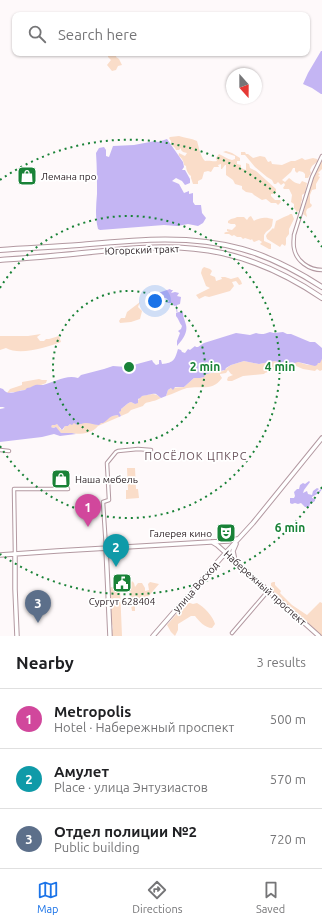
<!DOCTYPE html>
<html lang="en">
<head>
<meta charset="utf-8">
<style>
  body { margin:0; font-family:Ubuntu,sans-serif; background:#f6f6f6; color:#202124 }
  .compass { position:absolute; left:226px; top:68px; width:36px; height:36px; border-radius:50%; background:#fff; box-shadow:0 1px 3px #0004; rotate:159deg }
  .you { position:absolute; left:155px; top:301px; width:14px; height:14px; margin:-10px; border:3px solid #fff; border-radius:50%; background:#1a73e8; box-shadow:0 0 0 6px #1a73e833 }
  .badge { display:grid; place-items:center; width:26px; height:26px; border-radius:50%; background:#1a73e8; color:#fff; font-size:13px; font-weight:700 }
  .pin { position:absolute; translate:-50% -33px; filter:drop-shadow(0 1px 2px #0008) }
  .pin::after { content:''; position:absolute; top:21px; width:14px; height:12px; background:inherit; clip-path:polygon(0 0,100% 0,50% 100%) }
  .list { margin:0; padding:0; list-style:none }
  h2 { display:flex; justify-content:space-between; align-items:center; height:52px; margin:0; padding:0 16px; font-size:17px }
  h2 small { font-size:13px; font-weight:400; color:#757577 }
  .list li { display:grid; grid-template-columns:26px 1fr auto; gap:12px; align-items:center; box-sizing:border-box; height:60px; padding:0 16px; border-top:1px solid #e0e0e0 }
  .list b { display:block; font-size:15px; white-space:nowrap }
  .list p { margin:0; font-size:13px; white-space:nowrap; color:#757577 }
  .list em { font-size:13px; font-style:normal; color:#757577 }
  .icon { flex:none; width:22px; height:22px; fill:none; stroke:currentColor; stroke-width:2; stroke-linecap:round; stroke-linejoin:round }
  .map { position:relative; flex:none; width:322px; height:636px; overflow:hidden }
  .search { position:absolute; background:#fff; box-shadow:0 1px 3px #0004; left:12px; right:12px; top:12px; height:44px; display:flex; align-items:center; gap:10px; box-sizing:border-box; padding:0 14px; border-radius:8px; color:#757577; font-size:15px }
  .sheet { height:232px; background:#fff }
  nav { display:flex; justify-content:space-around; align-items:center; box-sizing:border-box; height:56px; border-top:1px solid #e0e0e0; background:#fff; font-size:11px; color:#757577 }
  nav a { display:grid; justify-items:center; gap:2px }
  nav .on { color:#1a73e8 }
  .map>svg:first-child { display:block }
</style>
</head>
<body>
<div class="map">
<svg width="322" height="636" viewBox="0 0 322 636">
  <rect width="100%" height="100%" fill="#fef9fa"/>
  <path fill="#faddc9" d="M108,53H117L116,57L119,59L122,65L118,66L116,70L112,71L107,65L111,60L108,57Z
    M179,136C185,138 191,138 197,141C199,147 200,156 205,161C210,160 213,162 217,161L216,158L219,154C224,156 227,159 232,160L235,159V156L223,152L226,151L232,153L240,158V161H237V164L241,165V168L246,170V163L249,164L250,168L256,171L276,189V192L275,194H271V196L275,200H280L281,202L278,205L276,203H271L266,199L262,200L254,195L252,193L246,192L242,189V186L235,184L233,180L226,175V165H225L222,169H221V164L218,165L219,167H214L211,172L208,171L204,172L202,179L198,181V184H193L191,178V176C188,174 186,170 186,166L184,165C184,163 183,161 182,159C180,156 178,157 179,153L185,156L187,153L183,152L181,150V148L179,150H176L175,148L171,144V141L169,138L170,137Z
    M241,152H245L246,154H248L253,158L260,156L265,157L268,162L271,161L272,164L282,165L291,161H295L302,158L305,160L313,158L317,159L318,161L312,166L310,170L311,173L308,178H305V174L303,172L299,171L297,173L295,171V168H293L291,172L282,180L285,182L289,178C293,181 294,183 300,184L302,181L307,183L305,193L302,195V200L301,202V205L300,210L297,212L294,208V204L291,202L292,195L289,189H284L283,188L285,185L284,183L281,185L278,182L276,184H274L272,180L267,177L255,167L245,155H241Z
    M322,161V169L318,173L320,174L318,176L320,177L316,184V189L312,190L310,195V203L312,205L311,207L307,209L306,212L307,217L303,214L310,188L316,172Z
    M290,214H292L294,219L289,229V234L286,238V244L285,246L282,244L280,247L267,239L266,236L267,234L273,228L274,229L276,221L284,217L289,215Z
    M251,216L254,221C256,219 265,217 268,218C269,218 271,219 273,219L272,226L270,229L266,232L264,235V241L271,244V249H269L260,244L262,242L259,240L254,242L253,241L252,239L251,240L245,238L243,239L241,237H237L234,235L232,236L229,234H225L224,233L226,232H229L227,231V229L232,230L236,226L235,224H231L228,223V221L231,219L235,218L237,217H244L247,220L249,217Z
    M204,267L210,269L212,271L210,275L215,277L216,281L222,279L221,277H225L231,279L238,277L241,281L242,284L239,285L236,281L232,282L234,286L230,291L209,297L205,296L199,299L196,295L210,288L206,286L201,273L202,269Z
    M140,302L138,307L142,311L140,319L131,322L120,323L119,321L121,318H125L127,312Z
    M41,334L37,337L40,341H44L46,339H49L59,336L61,342C47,347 20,356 6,348L0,350V336H28Z
    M322,359V370L320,371L317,369L315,371L303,369L296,366L290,367L288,370H282V367L265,373L264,374L243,376L232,381H228L227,380L228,377L233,375L231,374L228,370L226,373L220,374V375L222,378C212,392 202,385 187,388C180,390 173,394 166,396L168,390L171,388L184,387L194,378L204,377L206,374L223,371L231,365L244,361L259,364L275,361L281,363L287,361L298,362L308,365L318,363Z
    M39,379L42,380H47L46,383L41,385H38L25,390H21L18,392H11L9,393H7L10,389L22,385V382Z
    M153,394L157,395L161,398C158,399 155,401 153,401C148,403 146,401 143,406L131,410L128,413L121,416L119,412L121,409C124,407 127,403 131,402L135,404L141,396Z
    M119,415V417L98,426C89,437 73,433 61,433L55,427L53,428L50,427L52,425L57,424L59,426L60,429L63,430L65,426H68L70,424L74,423L89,422L97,425L110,416Z
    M127,468H135L136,489H138L139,498L126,499V490H128Z
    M132,581L134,583L135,587L138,583H142L145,588V591L149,590L148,584L150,582L159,584L141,605L135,603V611H132L131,605L130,584Z
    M273,582H275V585L281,591L280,593L292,605L307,615L320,602L322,603V636C313,628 287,609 283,601C281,599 281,598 279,596C276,594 274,593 271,590V583Z
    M111,587L120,588L122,636H112L111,632C113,630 113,626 112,624C111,614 107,596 111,587Z
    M187,602L193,604L197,603C204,607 213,616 215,624L212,628C205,628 199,621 195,616H191L178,624V630L175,636L171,632L167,625Z"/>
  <path fill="#c4b5f3" d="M321,51H322V94H321L312,88L303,84L308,73Z
    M167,139L183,162L184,167L182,170H185L190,179V183L185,185L182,181L176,178L172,181L179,184L184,193L189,191V194L193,193V202L195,205H201L202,213L206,218L203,223L198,226L188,224L177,226L164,225L100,230L98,229C95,217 96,206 97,194C97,181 97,167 96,153L99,148L104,147L106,150V156L109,157L113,146L134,145L155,141L158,142Z
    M170,289L171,290H173L171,293L175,292L179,293L177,296L181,297L180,304L174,306L172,303H167L169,301L166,298H164V295L159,297H156L155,294Z
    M179,312H183C183,318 185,320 186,325C188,333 182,340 177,346V341L180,333L178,331L181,329L182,326C179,323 179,319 176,316V313Z
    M270,332L274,333L283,332L287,334H291L310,342H315L322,348V359L320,363H318L317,365L315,366L298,362L288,365L286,361L281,363L275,361L259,364L244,361L231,365L226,368L225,370L206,374L204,377L200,378H194L184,387H175L173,390L171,388L168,390L166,396L161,398C159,397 158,395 156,394C154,393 145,396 142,396L140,398L138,399V403L135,404L131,402C127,403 124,407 121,409V411L119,412L121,416L119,417L118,415C108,416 111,418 103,423H101L99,425C93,425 87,421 81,424H80L77,425L74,423L72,425L70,424L68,426H65L62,430L57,424L55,425H52L51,427L53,428L56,427L61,433H72L76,434L60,436L54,434L42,437L0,442V409L5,408L3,407H0V388L3,389C8,397 17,390 25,390L27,388C29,388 31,387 33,386C36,384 40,385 43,385C54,382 67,374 78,378L81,375L104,369L113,366L126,367L152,360L153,362L156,365L159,364V360H161L162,364C174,363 175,359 178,349L181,350L182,352L185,353L188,349L190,350L195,346L196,347H198L204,343L236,333L250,335L256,333C261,335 265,334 270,332Z
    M309,481L310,482L304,490L303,493L307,491L308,494L312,495L313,491L317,488L319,489L315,493L320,490L322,487C322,493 316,494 312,497V498L315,499V501L310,504L309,507H305L301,503L298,504L295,503L292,504L290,503V498H294L295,496L294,492L297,489H299L300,485L303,483L305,484Z"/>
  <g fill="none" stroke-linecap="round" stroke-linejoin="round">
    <path stroke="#c4b5f3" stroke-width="1" d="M176,304L177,312"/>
    <defs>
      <path id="street" d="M322,156L312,177L294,235C294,239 293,243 294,248C296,261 309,270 322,270
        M0,450L9,451
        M106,548L103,502L109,500L107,463L116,452L118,451L138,449L151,450
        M15,554L14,489H68
        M232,633L268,591"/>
      <path id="secondary" d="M212,542L217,545L319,636
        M106,548L110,636
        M15,554V589L17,636
        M0,555L57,551L228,541L237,539
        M235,561L233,551L236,544
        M153,636L221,558L253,523L322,438"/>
      <path id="primary" d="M0,250C26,248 53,247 79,245C134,240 189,234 242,249C271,257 297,271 322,287
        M0,260C27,258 55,256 82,253C129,248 176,243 222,253C258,261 291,277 322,298"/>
    </defs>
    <use href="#street" stroke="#b399a1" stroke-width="4.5"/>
    <use href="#secondary" stroke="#b399a1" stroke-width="5.5"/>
    <use href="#primary" stroke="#b399a1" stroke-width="6"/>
    <use href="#street" stroke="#fff" stroke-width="2.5"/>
    <use href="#secondary" stroke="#fff" stroke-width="3.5"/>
    <use href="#primary" stroke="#fff" stroke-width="4"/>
  </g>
  <g fill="none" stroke="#198237" stroke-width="2" stroke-dasharray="2 4">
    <circle cx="129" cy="367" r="76"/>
    <path d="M0 288A151 151 0 1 1 0 446"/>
    <path d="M322 487A227 227 0 0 1 0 554M0 180A227 227 0 0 1 322 247"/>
  </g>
  <defs>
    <symbol id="shop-square" viewBox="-11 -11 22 22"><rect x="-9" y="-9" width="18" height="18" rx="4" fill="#198237" stroke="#fff"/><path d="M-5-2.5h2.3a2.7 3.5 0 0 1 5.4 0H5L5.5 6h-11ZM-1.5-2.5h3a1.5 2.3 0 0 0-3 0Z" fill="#fff"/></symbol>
    <symbol id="theatre-square" viewBox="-11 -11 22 22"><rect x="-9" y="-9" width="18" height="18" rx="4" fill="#198237" stroke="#fff"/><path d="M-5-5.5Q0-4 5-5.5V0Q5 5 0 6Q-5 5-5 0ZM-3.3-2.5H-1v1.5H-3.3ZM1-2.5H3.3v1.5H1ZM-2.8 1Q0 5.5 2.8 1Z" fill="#fff"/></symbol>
    <symbol id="civic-square" viewBox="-11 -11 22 22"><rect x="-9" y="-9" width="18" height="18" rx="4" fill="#198237" stroke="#fff"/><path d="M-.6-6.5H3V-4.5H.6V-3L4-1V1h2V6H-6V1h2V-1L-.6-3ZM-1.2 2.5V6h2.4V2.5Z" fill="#fff"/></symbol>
  </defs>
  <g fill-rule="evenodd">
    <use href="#shop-square" x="16" y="165" width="22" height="22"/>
    <use href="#shop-square" x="50" y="468" width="22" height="22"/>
    <use href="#theatre-square" x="215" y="522" width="22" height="22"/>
    <use href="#civic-square" x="111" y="572" width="22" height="22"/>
  </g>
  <g text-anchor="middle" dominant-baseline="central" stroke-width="3.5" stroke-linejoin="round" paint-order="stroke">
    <g font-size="10" fill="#2f2428" stroke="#fff" text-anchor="start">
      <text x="41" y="176">Лемана про</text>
      <text x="75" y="479">Наша мебель</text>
      <text x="212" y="533" text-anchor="end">Галерея кино</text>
      <text x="122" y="601" text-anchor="middle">Сургут 628404</text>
    </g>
    <g font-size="10" fill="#2f2428" stroke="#fff">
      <text transform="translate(142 250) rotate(-2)">Югорский тракт</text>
      <text transform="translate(196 587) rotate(-49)">улица Восход</text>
      <text transform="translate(265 588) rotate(42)">Набережный проспект</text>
    </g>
    <g font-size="11" letter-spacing="1" fill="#664f57" stroke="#fff">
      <text x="196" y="456">ПОСЁЛОК ЦПКРС</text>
    </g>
  </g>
  <circle cx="129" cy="367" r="6" fill="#198237" stroke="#fff" stroke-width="2"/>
  <g font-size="12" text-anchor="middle" font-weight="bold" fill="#198237" stroke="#fff" stroke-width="3.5" stroke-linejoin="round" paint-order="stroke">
    <text x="205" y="371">2 min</text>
    <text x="280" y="371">4 min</text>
    <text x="290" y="532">6 min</text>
  </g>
</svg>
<svg class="compass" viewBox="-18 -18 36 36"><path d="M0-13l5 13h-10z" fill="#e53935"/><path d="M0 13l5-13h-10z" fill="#757577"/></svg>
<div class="you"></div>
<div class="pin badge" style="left:88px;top:527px;background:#d1479c">1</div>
<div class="pin badge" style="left:116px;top:567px;background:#0f9aa8">2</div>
<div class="pin badge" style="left:38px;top:623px;background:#5c6f8a">3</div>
<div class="search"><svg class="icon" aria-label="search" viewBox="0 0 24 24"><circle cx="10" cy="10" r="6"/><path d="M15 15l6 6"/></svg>Search here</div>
</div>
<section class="sheet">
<h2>Nearby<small>3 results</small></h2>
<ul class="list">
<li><span class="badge" style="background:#d1479c">1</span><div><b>Metropolis</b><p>Hotel · Набережный проспект</p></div><em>500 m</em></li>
<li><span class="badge" style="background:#0f9aa8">2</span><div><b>Амулет</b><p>Place · улица Энтузиастов</p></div><em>570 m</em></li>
<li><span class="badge" style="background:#5c6f8a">3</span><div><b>Отдел полиции №2</b><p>Public building</p></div><em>720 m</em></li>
</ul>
</section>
<nav>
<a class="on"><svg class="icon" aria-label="map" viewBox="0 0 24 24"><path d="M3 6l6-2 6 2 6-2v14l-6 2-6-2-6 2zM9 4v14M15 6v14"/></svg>Map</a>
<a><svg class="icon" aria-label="directions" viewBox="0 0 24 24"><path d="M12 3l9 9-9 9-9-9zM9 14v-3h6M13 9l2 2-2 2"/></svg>Directions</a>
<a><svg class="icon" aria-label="saved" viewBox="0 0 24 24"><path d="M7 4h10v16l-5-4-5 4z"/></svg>Saved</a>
</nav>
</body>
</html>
